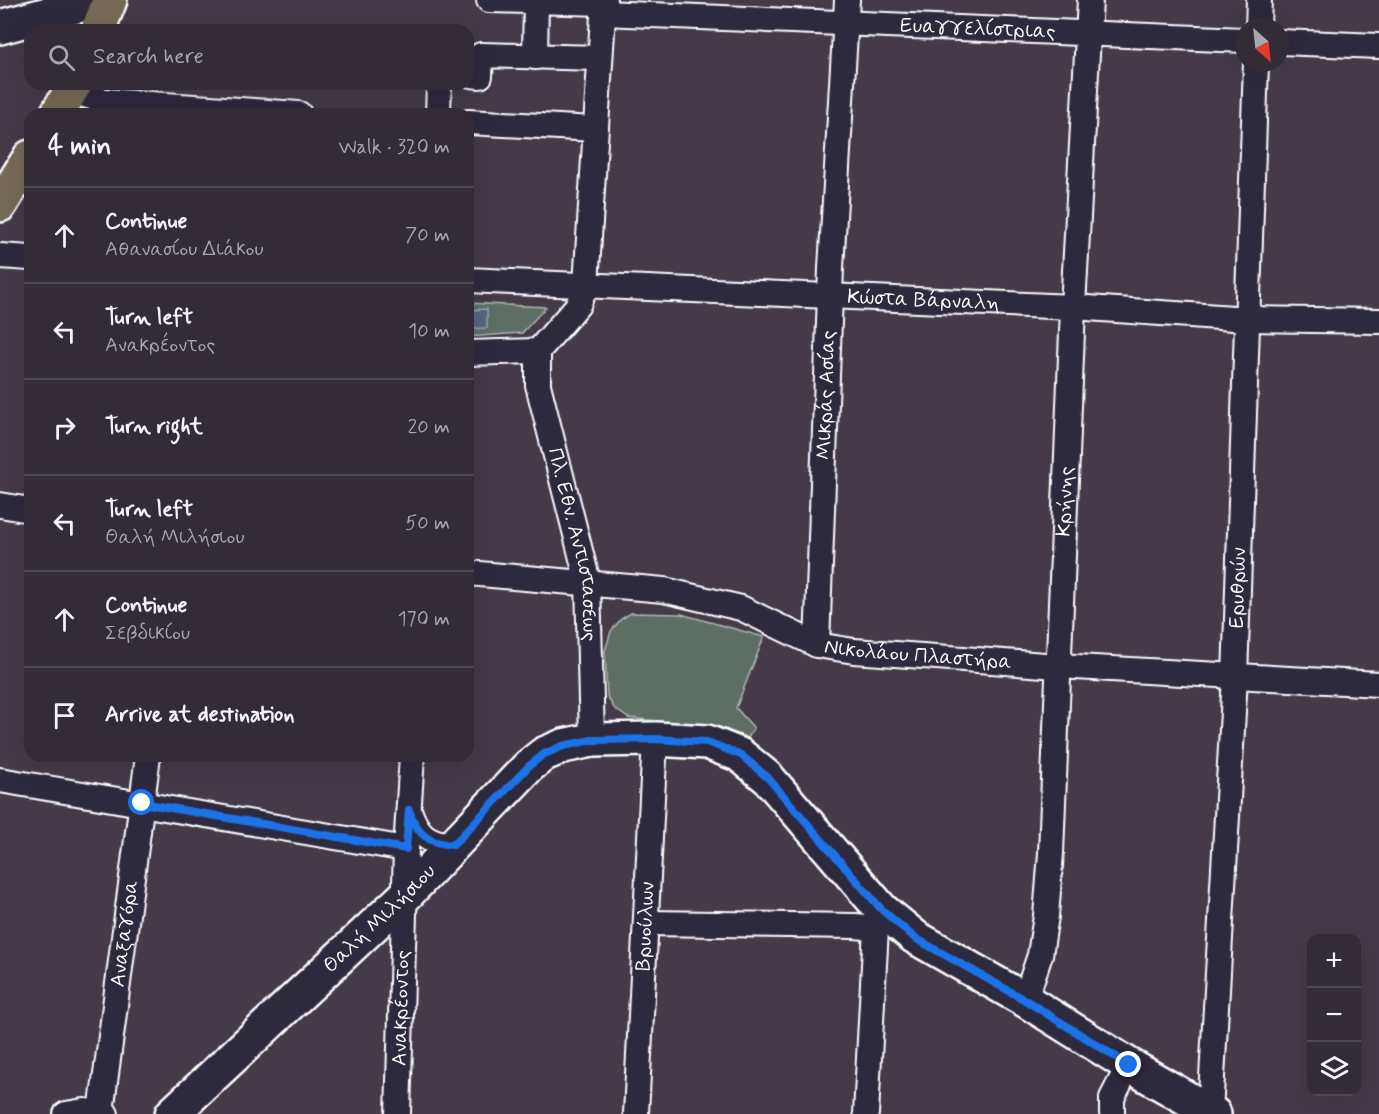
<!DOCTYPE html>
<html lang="en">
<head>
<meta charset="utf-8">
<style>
  body { margin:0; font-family:Mynerve,sans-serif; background:#3b343e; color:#f1f3f6 }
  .controls { position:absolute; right:18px; bottom:18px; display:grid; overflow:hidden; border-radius:12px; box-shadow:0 6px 24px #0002 }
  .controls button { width:54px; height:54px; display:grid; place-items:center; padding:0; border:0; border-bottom:2px solid #4e4851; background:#332c36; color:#f1f3f6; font:30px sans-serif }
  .compass { position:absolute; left:1235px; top:18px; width:54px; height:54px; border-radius:50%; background:#332c36; box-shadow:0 6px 24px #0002; rotate:153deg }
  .stop { position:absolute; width:18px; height:18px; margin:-14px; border:4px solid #1a73e8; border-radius:50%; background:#fff }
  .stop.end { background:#1a73e8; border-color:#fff; box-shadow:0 2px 6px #0008 }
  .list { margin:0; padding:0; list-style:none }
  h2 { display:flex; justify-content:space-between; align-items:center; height:78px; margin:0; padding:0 24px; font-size:26px }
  h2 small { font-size:20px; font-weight:400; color:#a9a7ad }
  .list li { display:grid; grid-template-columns:39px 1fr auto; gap:18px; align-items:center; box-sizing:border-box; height:96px; padding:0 24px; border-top:2px solid #4e4851 }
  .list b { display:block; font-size:22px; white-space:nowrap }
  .list p { margin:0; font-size:20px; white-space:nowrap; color:#a9a7ad }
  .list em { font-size:20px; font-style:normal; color:#a9a7ad }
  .icon { flex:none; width:33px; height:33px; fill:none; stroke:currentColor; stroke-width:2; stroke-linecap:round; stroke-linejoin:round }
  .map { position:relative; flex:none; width:1379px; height:1114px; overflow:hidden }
  .search { position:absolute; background:#332c36; box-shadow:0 6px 24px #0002; left:24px; top:24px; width:450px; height:66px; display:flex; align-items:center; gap:15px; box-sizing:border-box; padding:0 21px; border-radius:18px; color:#a9a7ad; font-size:22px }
  .panel { position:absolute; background:#332c36; box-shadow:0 6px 24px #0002; left:24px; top:108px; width:450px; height:654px; border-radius:18px }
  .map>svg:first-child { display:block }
</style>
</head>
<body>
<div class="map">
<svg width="1379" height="1114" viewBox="0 0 1379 1114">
  <rect width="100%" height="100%" fill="#443a48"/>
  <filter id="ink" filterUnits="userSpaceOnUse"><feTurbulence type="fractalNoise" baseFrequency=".0167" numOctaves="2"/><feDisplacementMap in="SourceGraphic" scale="12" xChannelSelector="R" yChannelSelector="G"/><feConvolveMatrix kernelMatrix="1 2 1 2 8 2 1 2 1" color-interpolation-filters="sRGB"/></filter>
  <g filter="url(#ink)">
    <path fill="#5f6e65" stroke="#afb6b2" stroke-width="1.5" d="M468,303L546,307L522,333L468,337Z
      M631,613L681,614L764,637L736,708L754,728L748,738L720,727L628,718L614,708L607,696L605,651L611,631L621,619Z"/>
    <path fill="#566681" stroke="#9aa3b3" stroke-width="1.5" d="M487,309V328L468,329V310Z"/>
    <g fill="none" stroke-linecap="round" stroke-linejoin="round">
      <defs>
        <g id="street">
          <path d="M489,0L604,3"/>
          <path id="s1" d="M603,13L1244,40"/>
          <path d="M1258,27L1259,0"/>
          <path d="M1280,42L1379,46"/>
          <path d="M535,57L536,1"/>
          <path d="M471,75L480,76L481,55L600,58"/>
          <path d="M71,91L105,101L299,114"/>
          <path d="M438,114L439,84"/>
          <path d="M468,122L594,129"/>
          <path d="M0,256L30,258"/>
          <path id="s2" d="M468,280L1073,307L1248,319L1379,321"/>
          <path id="s3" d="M538,351V385L588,582L592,740"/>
          <path d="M468,353L538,351L578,305L586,285L604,0"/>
          <path d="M0,505L30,510"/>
          <path id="s4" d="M468,573L664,590L741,608L817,645L854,651L1058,666L1379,684"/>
          <path id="s5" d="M817,645L831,268L847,0"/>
          <path d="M0,780L406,849"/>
          <path d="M409,810C417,834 427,843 453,845"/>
          <path d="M646,923L855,926L876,928"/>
          <path id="s6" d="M1025,1000L1040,955L1046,916L1051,853L1073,307L1090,0"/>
          <path id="s7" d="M101,1112L148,756"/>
          <path id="s8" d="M1210,1112L1235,677L1256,63"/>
          <path d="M66,1114L84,1111L106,1114"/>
          <path id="s9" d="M398,1114L406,849L412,756"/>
          <path id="s10" d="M636,1114L655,739"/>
          <path d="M866,1114L876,928L882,913"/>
          <path d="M1112,1114V1098L1129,1065"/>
        </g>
        <g id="secondary">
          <path d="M0,27L99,0"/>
          <path id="s11" d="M172,1114L405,896L529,766L544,754L563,746L592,740L655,739L707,742L740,755L768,778L882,910L915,937L1025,1000L1129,1065L1214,1114"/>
        </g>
        <path id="primary" d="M98,30L110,0
          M57,114L75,84
          M0,205L30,157"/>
      </defs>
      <use href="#street" stroke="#fff" stroke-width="28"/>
      <use href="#secondary" stroke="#fff" stroke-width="38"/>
      <use href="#primary" stroke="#fff" stroke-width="38"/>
      <use href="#street" stroke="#2f2a3d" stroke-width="24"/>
      <use href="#secondary" stroke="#2f2a3d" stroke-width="33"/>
      <use href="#primary" stroke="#756a55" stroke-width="33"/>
    </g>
  </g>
  <g fill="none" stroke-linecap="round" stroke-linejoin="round" filter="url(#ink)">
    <path stroke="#1a73e8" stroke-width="8" d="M142,803L406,849L409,810C417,834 427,843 453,845L529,766L544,754L563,746L592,740L655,739L707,742L741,755L768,778L882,910L915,938L1025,1000L1129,1065"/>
  </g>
  <g text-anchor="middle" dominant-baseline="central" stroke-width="4.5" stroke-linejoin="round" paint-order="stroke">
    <g font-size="21" fill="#fff" stroke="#2f2a3d">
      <text stroke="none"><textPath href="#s1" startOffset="375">Ευαγγελίστριας</textPath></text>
      <text stroke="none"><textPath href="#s2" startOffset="456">Κώστα Βάρναλη</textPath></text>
      <text stroke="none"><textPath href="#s5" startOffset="250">Μικράς Ασίας</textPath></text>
      <text stroke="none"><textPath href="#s6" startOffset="502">Κρήνης</textPath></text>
      <text stroke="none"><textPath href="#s3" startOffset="198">Πλ. Εθν. Αντιστασεως</textPath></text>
      <text stroke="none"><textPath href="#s8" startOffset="525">Ερυθρών</textPath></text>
      <text stroke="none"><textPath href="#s4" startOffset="462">Νικολάου Πλαστήρα</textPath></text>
      <text stroke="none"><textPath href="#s11" startOffset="285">Θαλή Μιλήσιου</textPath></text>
      <text stroke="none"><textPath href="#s10" startOffset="188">Βρυούλων</textPath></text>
      <text stroke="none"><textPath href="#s7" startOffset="180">Αναξαγόρα</textPath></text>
      <text stroke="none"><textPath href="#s9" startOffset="106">Ανακρέοντος</textPath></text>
    </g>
  </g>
</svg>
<div class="controls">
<button>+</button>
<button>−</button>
<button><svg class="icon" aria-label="layers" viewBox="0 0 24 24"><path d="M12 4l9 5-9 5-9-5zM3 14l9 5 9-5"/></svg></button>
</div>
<svg class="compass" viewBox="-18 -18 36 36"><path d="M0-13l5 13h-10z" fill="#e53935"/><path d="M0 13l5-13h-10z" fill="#a9a7ad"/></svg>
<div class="stop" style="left:142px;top:803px"></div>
<div class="stop end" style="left:1129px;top:1065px"></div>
<div class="search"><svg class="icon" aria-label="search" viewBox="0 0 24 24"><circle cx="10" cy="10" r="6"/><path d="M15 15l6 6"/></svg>Search here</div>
<section class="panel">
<h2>4 min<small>Walk · 320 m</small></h2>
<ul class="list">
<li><svg class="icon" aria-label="ahead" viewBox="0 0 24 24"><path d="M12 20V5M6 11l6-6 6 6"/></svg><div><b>Continue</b><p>Αθανασίου Διάκου</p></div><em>70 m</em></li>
<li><svg class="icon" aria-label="left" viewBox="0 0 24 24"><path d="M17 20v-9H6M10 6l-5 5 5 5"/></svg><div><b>Turn left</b><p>Ανακρέοντος</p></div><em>10 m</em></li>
<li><svg class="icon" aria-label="right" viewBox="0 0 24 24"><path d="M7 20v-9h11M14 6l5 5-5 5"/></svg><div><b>Turn right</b></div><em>20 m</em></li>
<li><svg class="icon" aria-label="left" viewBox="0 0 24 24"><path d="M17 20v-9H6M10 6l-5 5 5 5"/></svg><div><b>Turn left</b><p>Θαλή Μιλήσιου</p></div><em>50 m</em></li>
<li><svg class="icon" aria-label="ahead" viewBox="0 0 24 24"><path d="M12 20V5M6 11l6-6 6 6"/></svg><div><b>Continue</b><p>Σεβδικίου</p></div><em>170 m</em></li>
<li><svg class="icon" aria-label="arrive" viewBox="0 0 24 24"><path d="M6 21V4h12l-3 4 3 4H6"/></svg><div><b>Arrive at destination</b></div></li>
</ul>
</section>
</div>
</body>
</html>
